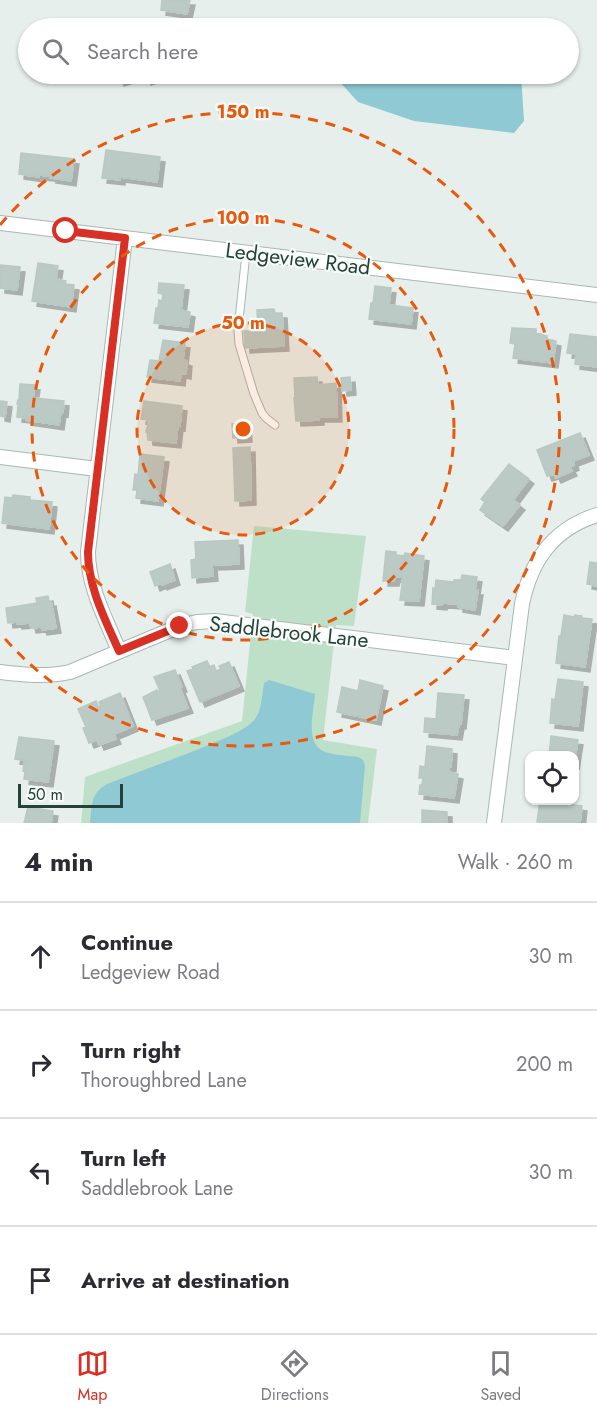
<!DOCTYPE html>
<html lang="en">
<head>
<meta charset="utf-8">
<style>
  body { margin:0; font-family:Jost,sans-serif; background:#f7f7f7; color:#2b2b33 }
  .controls { position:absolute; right:18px; bottom:18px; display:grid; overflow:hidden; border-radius:12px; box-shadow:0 2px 4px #0004 }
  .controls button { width:54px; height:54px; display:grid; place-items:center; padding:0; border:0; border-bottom:2px solid #e1e1e2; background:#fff; color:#2b2b33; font:30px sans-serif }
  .scale { position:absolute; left:18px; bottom:15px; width:105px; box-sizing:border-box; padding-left:6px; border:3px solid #24423a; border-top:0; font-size:16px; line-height:21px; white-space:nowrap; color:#24423a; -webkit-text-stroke:4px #f7fbf9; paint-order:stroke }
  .stop { position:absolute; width:18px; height:18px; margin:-14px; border:4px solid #d93025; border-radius:50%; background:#fff }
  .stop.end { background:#d93025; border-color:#fff; box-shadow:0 2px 6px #0008 }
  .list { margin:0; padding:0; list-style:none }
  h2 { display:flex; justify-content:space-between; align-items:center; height:78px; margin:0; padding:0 24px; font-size:26px }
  h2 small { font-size:20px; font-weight:400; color:#7c7c81 }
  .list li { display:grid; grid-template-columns:39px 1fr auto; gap:18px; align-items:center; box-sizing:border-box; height:108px; padding:0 24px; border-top:2px solid #e1e1e2 }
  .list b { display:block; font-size:22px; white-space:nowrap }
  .list p { margin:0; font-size:20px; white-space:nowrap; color:#7c7c81 }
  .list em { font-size:20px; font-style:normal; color:#7c7c81 }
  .icon { flex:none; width:33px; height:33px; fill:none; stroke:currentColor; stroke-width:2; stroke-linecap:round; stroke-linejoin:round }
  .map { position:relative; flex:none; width:597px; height:823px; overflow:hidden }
  .search { position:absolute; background:#fff; box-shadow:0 2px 4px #0004; left:18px; right:18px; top:18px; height:66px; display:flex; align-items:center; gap:15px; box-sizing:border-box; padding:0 21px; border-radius:33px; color:#7c7c81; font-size:22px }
  .sheet { height:510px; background:#fff }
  nav { display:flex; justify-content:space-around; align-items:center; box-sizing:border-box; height:84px; border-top:2px solid #e1e1e2; background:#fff; font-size:16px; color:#7c7c81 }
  nav a { display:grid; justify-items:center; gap:3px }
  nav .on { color:#d93025 }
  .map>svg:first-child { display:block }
</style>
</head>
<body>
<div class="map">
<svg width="597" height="823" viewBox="0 0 597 823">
  <defs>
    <filter id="shadow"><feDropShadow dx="5" dy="5" stdDeviation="0" flood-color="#0004"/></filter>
  </defs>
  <rect width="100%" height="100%" fill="#e6efeb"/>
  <path fill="#bfe0c8" d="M254,526L366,536L354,626L336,625L323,740L377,749L368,823H81L85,777L242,721L253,614L245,612Z"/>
  <path fill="#8ec9d4" d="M337,74H521L524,121L514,133L414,121L358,102L337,79Z
    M269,680L315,694C314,711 304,744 325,752C335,755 348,756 358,757L363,760L365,766L360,823H90C92,805 90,794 107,784C136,773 165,762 194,751C209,744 246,732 255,719C262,710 262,694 264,683Z"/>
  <path fill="#bbcac4" stroke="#b8c9c2" stroke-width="1.5" filter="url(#shadow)" d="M162,0H190L187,14L161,10Z
    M117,74H141L119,81Z
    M144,74H160H158V76L146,80Z
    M106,150L160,157L157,182L120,177V180L102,178Z
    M21,153L74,159L71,181L51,178L52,177L49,176L39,175V177L19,174Z
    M38,263L58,266L56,279L66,281L65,284L74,285L71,307L32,301Z
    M0,265L20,267L17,290L0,288Z
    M159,283L184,285L181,310L190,312L188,327L154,323L156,308H158L159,300L162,301L163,294L158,293Z
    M375,286L391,288L389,305L413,308L411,324L369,319L371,303H373Z
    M274,309L275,313H282L284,346L245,348L244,331H258L257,310Z
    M512,328L536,329V334L547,336V339L556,341L553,363L513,358L515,344L510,343Z
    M570,334L596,337L597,367L575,364L576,354L567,353Z
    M163,340L185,343L183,360L187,361L186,374L181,373L180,381L147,377L150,360L159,361Z
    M317,377L318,385L336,383L337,417H319V420L296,421L294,398H295L294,378Z
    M350,377L351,390L342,391L341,378Z
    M20,384L35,385L33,398L64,401L63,412L61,411L59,425L26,420V418L17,417L18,405L17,404L18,400H19Z
    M0,401L7,402L5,417L0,416Z
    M144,401L182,406L180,426L178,425L176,443L148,440L147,432H146L149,420L141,419Z
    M246,423L247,437L233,438L232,424Z
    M580,433L589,455L573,461L574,465L570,467L572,471L556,478L554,474L547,476L537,450Z
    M250,447L251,500L235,501L233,448Z
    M140,454L164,457L158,501L136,498L137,490H133L135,474L138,475Z
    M509,464L529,479L513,500L520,505L503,526L480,510L485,502L481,499Z
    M13,495L30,497V500L52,502L49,529L2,523L5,497L12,498Z
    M238,540L239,564L212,565L213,576L192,578L191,560L196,559L195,542Z
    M386,551L396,552V555L404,556L405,553L424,556L419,601L400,600L403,577H395L394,581H383Z
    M590,562L597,563V586L587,584Z
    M170,564L175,580L162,585V583L155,586L150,572Z
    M462,575L477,577L475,590H478L475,610L458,607V604L443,603L442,605L432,604L433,588L435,589L436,580L454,582V580H461Z
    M48,596L49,602L51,601L56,628L42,630L41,627L31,628L30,623L17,624V622L8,623L6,608L37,603L36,598Z
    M564,615L574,617L575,615L582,616L581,618L592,619L585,667L556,663L559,636H561Z
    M207,661L210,667L214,665L216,671L221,669L219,666L229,662L239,686L200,702L187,671L193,669L192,667Z
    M175,670L182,687L180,688L188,708L152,720L143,697L157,690V692L160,691L154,677Z
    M558,679L583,682L578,726L550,723L552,699L555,700Z
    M360,680L383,686L376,720L337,712L342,687L358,691Z
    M120,693L133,726L114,734L116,739L99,745L97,740L89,743L83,728L86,727L78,709L96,701L99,708L101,707L99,702Z
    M438,693L464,695L461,724H459L457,735L424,732L425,718L436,719Z
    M551,736L578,740L574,765V756H549Z
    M19,737L54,741L48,782L24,779L25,772L23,771L24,762H28L29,761L15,759Z
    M427,746L452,749L451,767H449V772L458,774L454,798L419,794L420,785H422L423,778H419L420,766L425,767Z
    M540,800H559L558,803L582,806L580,823L537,822Z
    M28,807L53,811L51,823H24Z
    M422,810L447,812V823H422Z"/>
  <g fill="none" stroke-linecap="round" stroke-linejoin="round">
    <defs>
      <path id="service" d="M246,253L238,330L239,344L254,394L262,413L266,418L275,425"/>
      <path id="minor" d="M0,223L597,295
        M0,457L97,469
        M119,651C106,619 88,587 88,552L125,238
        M0,672C24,675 46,677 70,672L180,626L197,622L215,621L515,658
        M494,823L522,604C531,560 553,529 597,515"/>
    </defs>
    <use href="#service" stroke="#a8b8b2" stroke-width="9"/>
    <use href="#minor" stroke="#a8b8b2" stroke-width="16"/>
    <use href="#service" stroke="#fff" stroke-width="7"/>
    <use href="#minor" stroke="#fff" stroke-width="14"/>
  </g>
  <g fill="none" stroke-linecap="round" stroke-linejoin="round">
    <path stroke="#d93025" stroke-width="8" d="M66,231L125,238L88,552C88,587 105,619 119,651L180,626"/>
  </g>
  <circle cx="243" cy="429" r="106" fill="#e8590c" fill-opacity=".12"/>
  <g fill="none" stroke="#e8590c" stroke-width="3" stroke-dasharray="10 8">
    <circle cx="243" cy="429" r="106"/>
    <circle cx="243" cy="429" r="211"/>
    <path d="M0 225A317 317 0 1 1 0 633"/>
  </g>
  <g text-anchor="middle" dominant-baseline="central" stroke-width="4.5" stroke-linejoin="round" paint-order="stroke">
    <g font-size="21" fill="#24423a" stroke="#f7fbf9">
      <text transform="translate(298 259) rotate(7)">Ledgeview Road</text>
      <text transform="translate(289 632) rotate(6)">Saddlebrook Lane</text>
    </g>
  </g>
  <circle cx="243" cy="429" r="9" fill="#e8590c" stroke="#f7fbf9" stroke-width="3"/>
  <g font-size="18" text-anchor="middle" font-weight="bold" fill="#e8590c" stroke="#f7fbf9" stroke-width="4.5" stroke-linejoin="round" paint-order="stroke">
    <text x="243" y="118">150 m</text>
    <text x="243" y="224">100 m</text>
    <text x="243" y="329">50 m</text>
  </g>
</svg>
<div class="controls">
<button><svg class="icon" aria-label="locate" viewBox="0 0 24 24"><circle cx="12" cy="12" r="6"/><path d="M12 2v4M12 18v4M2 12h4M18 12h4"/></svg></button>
</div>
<div class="scale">50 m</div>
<div class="stop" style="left:66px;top:231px"></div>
<div class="stop end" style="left:180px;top:626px"></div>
<div class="search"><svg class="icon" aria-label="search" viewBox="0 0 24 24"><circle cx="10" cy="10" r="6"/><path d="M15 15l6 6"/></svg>Search here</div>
</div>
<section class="sheet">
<h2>4 min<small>Walk · 260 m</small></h2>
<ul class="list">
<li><svg class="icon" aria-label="ahead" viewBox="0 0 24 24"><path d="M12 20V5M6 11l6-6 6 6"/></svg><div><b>Continue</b><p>Ledgeview Road</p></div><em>30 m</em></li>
<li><svg class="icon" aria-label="right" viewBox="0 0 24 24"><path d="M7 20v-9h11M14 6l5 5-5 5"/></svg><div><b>Turn right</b><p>Thoroughbred Lane</p></div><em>200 m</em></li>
<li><svg class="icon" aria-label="left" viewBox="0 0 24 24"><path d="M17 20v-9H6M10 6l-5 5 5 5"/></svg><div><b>Turn left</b><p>Saddlebrook Lane</p></div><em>30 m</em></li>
<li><svg class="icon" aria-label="arrive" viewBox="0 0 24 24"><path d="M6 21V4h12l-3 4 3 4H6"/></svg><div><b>Arrive at destination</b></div></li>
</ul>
</section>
<nav>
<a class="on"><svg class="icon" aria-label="map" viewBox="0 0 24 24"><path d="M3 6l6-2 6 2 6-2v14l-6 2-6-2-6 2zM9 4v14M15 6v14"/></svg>Map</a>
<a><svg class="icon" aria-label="directions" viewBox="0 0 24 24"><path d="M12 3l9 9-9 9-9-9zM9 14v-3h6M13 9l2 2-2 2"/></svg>Directions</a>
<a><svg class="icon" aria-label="saved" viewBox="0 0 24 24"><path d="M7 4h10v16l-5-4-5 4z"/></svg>Saved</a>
</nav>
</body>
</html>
